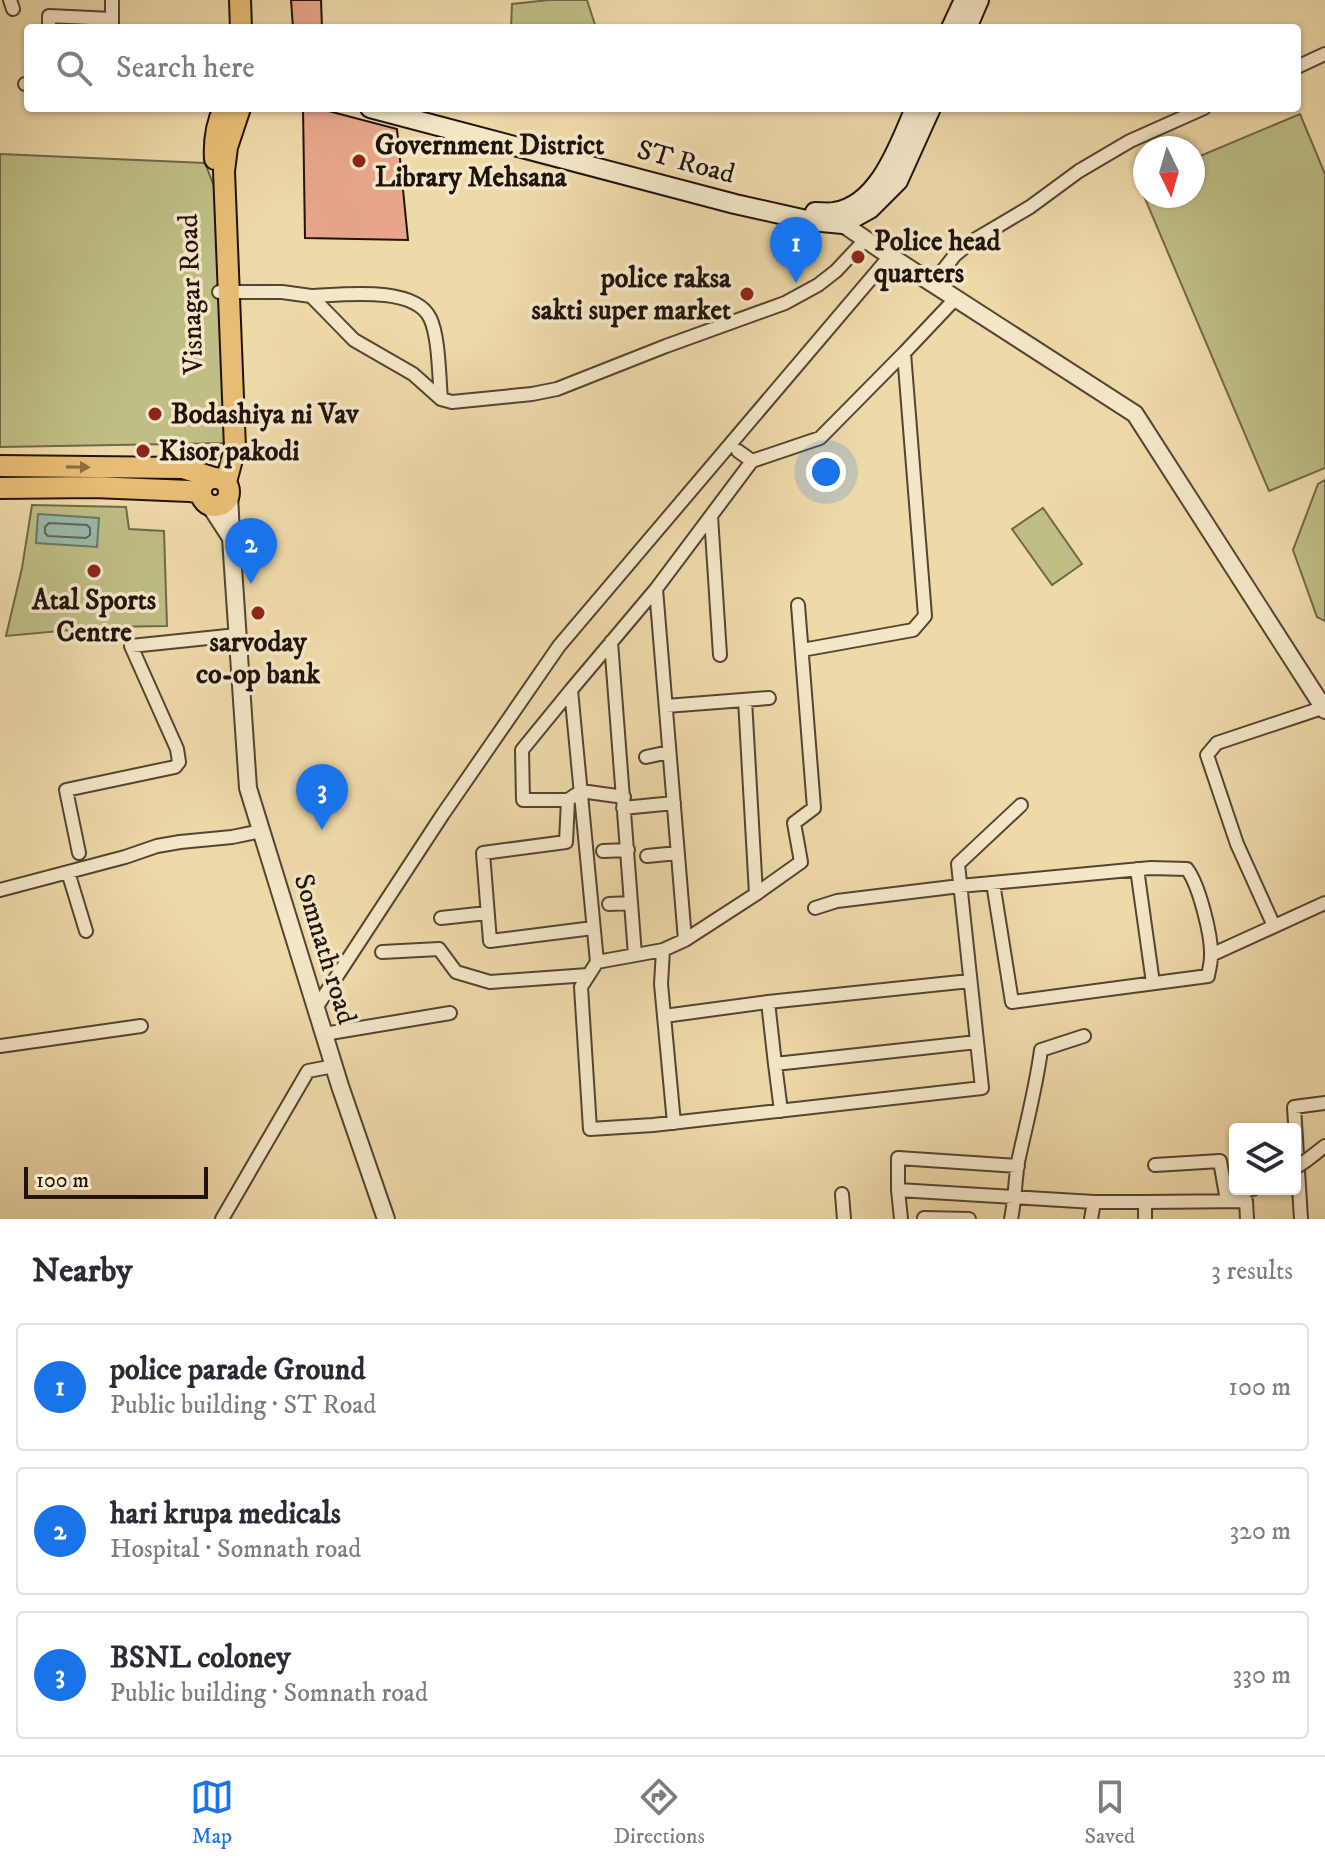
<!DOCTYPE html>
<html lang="en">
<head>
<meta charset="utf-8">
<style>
  body { margin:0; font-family:"IM FELL DW Pica",serif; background:#f2f2f3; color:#2b2b33 }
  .controls { position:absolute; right:24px; bottom:24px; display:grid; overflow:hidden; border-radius:8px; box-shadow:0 2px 6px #0004 }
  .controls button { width:72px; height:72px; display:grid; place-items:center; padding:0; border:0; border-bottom:2px solid #e1e1e2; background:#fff; color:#2b2b33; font:40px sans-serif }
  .compass { position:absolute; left:1133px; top:136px; width:72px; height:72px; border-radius:50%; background:#fff; box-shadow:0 2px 6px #0004; rotate:175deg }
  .scale { position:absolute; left:24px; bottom:20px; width:184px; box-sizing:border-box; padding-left:8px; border:4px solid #21130c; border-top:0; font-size:22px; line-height:28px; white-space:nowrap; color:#21130c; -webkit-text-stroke:6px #f4e6c7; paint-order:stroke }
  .you { position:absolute; left:826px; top:472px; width:28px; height:28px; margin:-20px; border:6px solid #fff; border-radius:50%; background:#1a73e8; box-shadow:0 0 0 12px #1a73e833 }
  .badge { display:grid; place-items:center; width:52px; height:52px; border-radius:50%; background:#1a73e8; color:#fff; font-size:26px; font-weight:700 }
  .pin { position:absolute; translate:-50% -66px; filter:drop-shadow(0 2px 4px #0008) }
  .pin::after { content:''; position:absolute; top:42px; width:28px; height:24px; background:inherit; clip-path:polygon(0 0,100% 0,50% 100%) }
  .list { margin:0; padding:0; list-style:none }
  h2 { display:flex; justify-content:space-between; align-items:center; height:104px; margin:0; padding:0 32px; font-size:34px }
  h2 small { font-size:26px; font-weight:400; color:#7c7c81 }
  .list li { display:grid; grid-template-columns:52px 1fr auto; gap:24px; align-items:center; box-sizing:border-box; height:128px; margin:0 16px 16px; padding:0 16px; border:2px solid #e1e1e2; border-radius:8px }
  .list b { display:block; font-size:30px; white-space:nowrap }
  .list p { margin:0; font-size:26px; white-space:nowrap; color:#7c7c81 }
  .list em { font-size:26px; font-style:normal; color:#7c7c81 }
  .icon { flex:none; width:44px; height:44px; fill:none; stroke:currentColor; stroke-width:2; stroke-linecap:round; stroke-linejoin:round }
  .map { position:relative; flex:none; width:1325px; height:1219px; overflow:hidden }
  .search { position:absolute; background:#fff; box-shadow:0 2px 6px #0004; left:24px; right:24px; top:24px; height:88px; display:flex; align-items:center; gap:20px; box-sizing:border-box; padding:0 28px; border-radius:8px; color:#7c7c81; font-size:30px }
  .sheet { height:536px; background:#fff }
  nav { display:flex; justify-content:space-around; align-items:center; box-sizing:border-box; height:112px; border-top:2px solid #e1e1e2; background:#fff; font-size:22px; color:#7c7c81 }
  nav a { display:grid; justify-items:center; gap:4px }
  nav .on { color:#1a73e8 }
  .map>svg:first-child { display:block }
</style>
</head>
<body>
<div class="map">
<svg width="1325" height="1219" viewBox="0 0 1325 1219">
  <rect width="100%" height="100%" fill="#eed9a9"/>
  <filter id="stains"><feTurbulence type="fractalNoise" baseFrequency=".0025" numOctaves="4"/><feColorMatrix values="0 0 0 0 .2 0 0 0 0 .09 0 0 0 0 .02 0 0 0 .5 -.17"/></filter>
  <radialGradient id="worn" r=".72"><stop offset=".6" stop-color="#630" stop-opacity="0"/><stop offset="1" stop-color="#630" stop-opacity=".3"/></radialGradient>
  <path fill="#bebe85" stroke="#706848" stroke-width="2" d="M549,0H587L596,28H511L512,4Z
    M1300,114L1325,174V468L1269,491L1138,182L1145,179V196H1193V159Z
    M0,154L205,163L215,189L219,292L230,443L0,447Z
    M1325,480V621L1317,617L1293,550L1318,484Z
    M32,505L126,507L129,529L164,531L167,626L104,627L6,636L22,568Z
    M1043,508L1082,564L1052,585L1012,529Z"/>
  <path fill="#99baa9" stroke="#69776a" stroke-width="2" d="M38,514L99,518L97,547L36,543Z"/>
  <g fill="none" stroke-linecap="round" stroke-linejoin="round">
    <path stroke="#5d665a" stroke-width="2" d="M49,523L87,525L90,528V535L86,538L48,536L45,533V527Z"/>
  </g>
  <path fill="#e7a68b" stroke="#21130c" stroke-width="2" d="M291,0H321L322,28H293Z
    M303,108H317L397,129L408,240L305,238Z"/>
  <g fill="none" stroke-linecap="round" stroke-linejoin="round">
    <defs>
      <path id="minor" d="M10,0L13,9
        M49,28V16L112,19
        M112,28V0
        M1297,67L1325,54
        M25,84H28
        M933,283L955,255L971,242L1030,207L1079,171L1130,141L1204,108
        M219,292H282L311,296L354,340L413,374L441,399L452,402L532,394L557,389L666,346L785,303L818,285L836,271L866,239
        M311,296C341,295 414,285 430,318C439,336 439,377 441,399
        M738,451L752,461L820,438L904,353
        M711,516L720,655
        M656,589L571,690L597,962L581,987L590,1129L653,1125L982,1088L958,864L1021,805
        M611,642L635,955
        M802,650L913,630L925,616L904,353L956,298
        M666,706L769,698
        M646,757L669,752
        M568,800H523L522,750L571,690
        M623,808L674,803
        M603,851L628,850
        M79,853L66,790L175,767L179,762L177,749L131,646L237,635
        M647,856L678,853
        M1137,869L1153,983
        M68,872L86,931
        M0,890L125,857L157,846L180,842L232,837L261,831
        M756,894L801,862L794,823L814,808L798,605
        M609,904L631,903
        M815,908L837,901L960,886L1151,868L1187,869C1199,885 1212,936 1211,956C1211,963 1209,970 1208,976L1012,1002L993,883
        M441,918L487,913
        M1274,926L1237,844L1207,755L1217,743L1325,707
        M593,928L490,941L483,853L566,842L568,800L581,791L624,797
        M685,940L756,894L745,700
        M382,952L439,949L456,972L490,982L588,975
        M1211,955L1325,903
        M597,962L663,950
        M768,1002L970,981
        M316,1008L443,814L559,646L890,256
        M664,1016L768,1002L775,1064L977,1042
        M324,1034L450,1013
        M0,1046L141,1026
        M775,1064L781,1111
        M674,1123L661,984L663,950L685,940L656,589L752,461
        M1307,1160L1325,1146
        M1155,1165L1220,1161L1226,1195L1253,1189
        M898,1190L1094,1202
        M842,1194L844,1219
        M924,1218L969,1219
        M222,1219L308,1071L334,1066
        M901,1219L898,1190V1158L1018,1166
        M1011,1219C1015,1200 1015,1181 1018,1162C1026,1125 1036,1088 1041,1050L1084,1036
        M1091,1219L1094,1202H1145
        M1145,1219V1202L1246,1201L1247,1219
        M1301,1219L1294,1107L1325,1103"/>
      <path id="tertiary" d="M838,214L843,224L890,256L1135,414L1325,710
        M229,493L231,536
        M209,504L231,538L248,788L340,1086L386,1219"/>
      <path id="secondary" d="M951,28L964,0
        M967,28L979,0
        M370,108L735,204L811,221L843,224L870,209L898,181L931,108
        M815,212C822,212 828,213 834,212C879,206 900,143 915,108"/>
      <path id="primary" d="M240,0L241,28
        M215,159C214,142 217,123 224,108
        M0,466L183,468L214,478
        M201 492a14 14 0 1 1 28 0a14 14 0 1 1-28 0Z
        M226,482L235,448L224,171L227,147L240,108
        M0,488L94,487L189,491L201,493"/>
    </defs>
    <use href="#minor" stroke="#544433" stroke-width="16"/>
    <use href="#tertiary" stroke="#544433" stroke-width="20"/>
    <use href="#secondary" stroke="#21130c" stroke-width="22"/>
    <use href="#primary" stroke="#21130c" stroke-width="24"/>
    <use href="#minor" stroke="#f4e6c7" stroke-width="12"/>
    <use href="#tertiary" stroke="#f4e6c7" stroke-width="16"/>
    <use href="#secondary" stroke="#f4e6c7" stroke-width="18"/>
    <use href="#primary" stroke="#e7bc74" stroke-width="20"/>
    <defs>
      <path id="minor-bridge" d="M1295,1168L1307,1160"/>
    </defs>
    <use href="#minor-bridge" stroke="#544433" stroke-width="16" stroke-linecap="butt"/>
    <use href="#minor-bridge" stroke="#f4e6c7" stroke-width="12"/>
  </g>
  <defs><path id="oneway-solid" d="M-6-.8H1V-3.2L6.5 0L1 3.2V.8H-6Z" transform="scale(2)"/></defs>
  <use fill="#8e7045" href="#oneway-solid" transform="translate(78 467) rotate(1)"/>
  <g fill="#8f2418" stroke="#f4e6c7" stroke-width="3">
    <circle cx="359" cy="161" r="8"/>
    <circle cx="858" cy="257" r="8"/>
    <circle cx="747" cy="294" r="8"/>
    <circle cx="155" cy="414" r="8"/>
    <circle cx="143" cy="451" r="8"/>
    <circle cx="94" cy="571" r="8"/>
    <circle cx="258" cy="613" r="8"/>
  </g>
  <g text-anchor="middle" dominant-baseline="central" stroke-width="7" stroke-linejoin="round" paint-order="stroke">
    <g font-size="28" font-weight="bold" fill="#21130c" stroke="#f4e6c7" text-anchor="start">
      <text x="375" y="145">Government District<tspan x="375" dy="32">Library Mehsana</tspan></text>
      <text x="874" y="241">Police head<tspan x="874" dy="32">quarters</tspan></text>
      <text x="731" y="278" text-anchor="end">police raksa<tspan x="731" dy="32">sakti super market</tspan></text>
      <text x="171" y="414">Bodashiya ni Vav</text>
      <text x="159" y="451">Kisor pakodi</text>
      <text x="94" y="600" text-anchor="middle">Atal Sports<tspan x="94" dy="32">Centre</tspan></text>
      <text x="258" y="642" text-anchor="middle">sarvoday<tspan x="258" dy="32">co-op bank</tspan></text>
    </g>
    <g font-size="28" fill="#21130c" stroke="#f4e6c7">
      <text transform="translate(686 162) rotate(15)">ST Road</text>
      <text transform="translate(191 294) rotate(-92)">Visnagar Road</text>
      <text transform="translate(325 949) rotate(73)">Somnath road</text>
    </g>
  </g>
  <rect width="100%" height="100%" filter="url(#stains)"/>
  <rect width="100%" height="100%" fill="url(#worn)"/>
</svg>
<div class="controls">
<button><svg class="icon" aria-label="layers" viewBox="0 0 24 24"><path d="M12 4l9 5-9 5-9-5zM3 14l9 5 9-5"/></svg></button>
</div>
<svg class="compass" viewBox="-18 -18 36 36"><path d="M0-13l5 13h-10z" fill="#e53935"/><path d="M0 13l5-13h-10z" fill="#7c7c81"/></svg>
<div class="scale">100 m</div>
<div class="you"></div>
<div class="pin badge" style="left:796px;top:283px">1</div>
<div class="pin badge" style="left:251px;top:584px">2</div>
<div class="pin badge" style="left:322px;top:830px">3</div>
<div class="search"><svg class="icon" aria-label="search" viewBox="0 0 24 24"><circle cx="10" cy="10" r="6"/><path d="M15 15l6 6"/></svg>Search here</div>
</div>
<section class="sheet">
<h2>Nearby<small>3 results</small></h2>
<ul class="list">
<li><span class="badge">1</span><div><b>police parade Ground</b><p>Public building · ST Road</p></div><em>100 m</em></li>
<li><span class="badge">2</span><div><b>hari krupa medicals</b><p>Hospital · Somnath road</p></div><em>320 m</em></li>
<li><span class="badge">3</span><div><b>BSNL coloney</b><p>Public building · Somnath road</p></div><em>330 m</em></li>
</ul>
</section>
<nav>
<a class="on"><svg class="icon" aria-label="map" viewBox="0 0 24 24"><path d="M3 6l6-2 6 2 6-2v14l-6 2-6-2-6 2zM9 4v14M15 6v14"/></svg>Map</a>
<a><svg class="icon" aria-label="directions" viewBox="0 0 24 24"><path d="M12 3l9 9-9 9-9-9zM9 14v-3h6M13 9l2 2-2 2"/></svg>Directions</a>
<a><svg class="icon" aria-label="saved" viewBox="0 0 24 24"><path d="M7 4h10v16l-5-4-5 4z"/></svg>Saved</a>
</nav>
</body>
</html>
